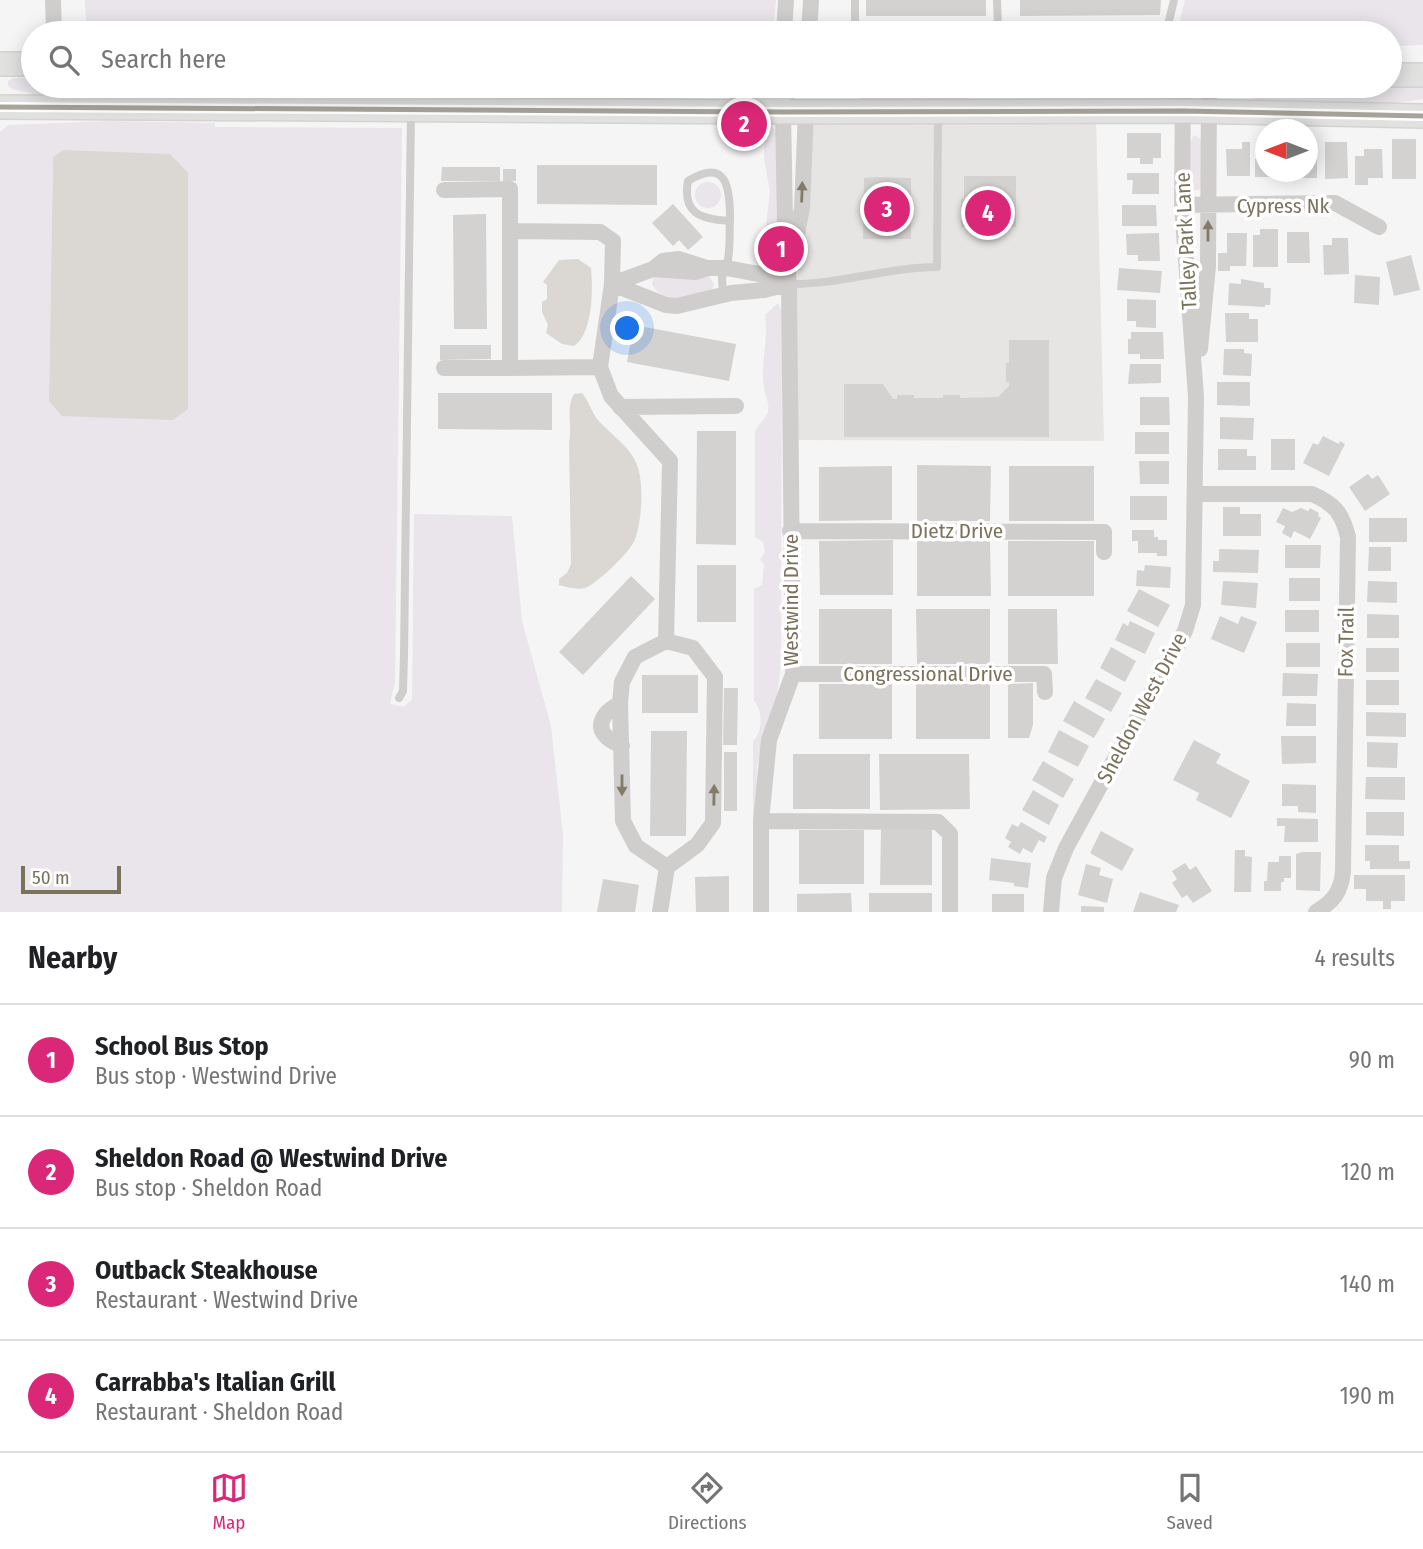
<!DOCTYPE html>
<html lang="en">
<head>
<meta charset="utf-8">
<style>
  body { margin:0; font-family:"Fira Sans Condensed",sans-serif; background:#f6f6f6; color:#202124 }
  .compass { position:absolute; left:1255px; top:119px; width:63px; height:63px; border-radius:50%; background:#fff; box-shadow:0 4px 18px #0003; rotate:270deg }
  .scale { position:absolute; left:21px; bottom:18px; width:100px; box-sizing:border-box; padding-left:7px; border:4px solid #7b725c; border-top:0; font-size:19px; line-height:24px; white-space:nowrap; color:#7b725c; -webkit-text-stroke:5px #fff; paint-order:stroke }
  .you { position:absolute; left:628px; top:329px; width:24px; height:24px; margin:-18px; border:5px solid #fff; border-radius:50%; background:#1a73e8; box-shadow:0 0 0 10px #1a73e833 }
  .badge { display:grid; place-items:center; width:46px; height:46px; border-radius:50%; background:#db2777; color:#fff; font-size:23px; font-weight:700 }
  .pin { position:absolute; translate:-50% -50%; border:4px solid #fff; box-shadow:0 2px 7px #0006 }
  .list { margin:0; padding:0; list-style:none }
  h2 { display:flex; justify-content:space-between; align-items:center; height:91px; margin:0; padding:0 28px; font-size:30px }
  h2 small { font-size:23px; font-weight:400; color:#757577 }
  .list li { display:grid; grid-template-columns:46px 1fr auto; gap:21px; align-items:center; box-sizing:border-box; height:112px; padding:0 28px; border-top:2px solid #e0e0e0 }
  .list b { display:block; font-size:26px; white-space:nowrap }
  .list p { margin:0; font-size:23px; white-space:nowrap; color:#757577 }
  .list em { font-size:23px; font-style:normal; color:#757577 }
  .icon { flex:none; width:38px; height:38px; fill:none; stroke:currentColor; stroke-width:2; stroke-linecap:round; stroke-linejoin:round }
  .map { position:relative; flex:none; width:1423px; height:912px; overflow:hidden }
  .search { position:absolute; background:#fff; box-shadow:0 4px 18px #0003; left:21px; right:21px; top:21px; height:77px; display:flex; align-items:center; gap:18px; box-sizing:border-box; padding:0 24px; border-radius:38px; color:#757577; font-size:26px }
  .sheet { height:539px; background:#fff }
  nav { display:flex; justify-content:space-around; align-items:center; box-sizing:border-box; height:98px; border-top:2px solid #e0e0e0; background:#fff; font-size:19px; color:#757577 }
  nav a { display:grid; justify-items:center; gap:4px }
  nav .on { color:#db2777 }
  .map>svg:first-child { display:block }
</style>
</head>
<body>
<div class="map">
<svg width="1423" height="912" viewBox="0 0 1423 912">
  <rect width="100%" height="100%" fill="#f5f5f6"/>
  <path fill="#e6e5e4" d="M1096,118L1104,441L798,440L797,280L809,208L813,121Z"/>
  <path fill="#e9e5eb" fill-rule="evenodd" d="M85,0H776L773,33H91L86,21Z
    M1185,0H1423V45L1390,46V33H1177Z
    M13,78H33V86H760L762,88L756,94H676L648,101H416L43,96L12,89L8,86V81Z
    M1423,79V99C1385,107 1266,108 1231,92L1232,86H1390Z
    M831,86H1162L1164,88L1163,93L1155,95H985L954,102H875L832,93Z
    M109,121L215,123V127L402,128L395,682L390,704L404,707L412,699L414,514L512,516L522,621L551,726L563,834L562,912H0V132L8,125ZM63,150L49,401L53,157Z
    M764,126H772L777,134L780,256L778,258L764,243L770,191L764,159Z
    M1194,135L1201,139L1202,189L1192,191L1188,186L1190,143Z
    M695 195a13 13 0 1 1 26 0a13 13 0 1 1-26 0Z
    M654,275H708L714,284L713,289C696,298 661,305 652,284Z
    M778,303L782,312V321L781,664L777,694L757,766L756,912H753V741C763,732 763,710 754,701V589L762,585L764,564L760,560L765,552L763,542L755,537V432C758,424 764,421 767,414C771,404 765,396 764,387C760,364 769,339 765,315Z"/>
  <path fill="#dbd7d2" d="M63,150L170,154L188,173V409L173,420L62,416L49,401L53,157Z
    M578,259L591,268C593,288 593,334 574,346L562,344L546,333L548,325L542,312V302L547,299V285L543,282L559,260Z
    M582,393C589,401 592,413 598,420C611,435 630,446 637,465C644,483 642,521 635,539C631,551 597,584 585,588C577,590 566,587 559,585V579L567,573L571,564L569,442C573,425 565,410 574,394Z"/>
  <path fill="#d3d2d1" d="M866,0H986V16H866Z
    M1020,0H1161L1160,15L1020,16Z
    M1127,133H1161V158H1153V164H1140V158H1127Z
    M1392,139H1416V179H1392Z
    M1242,142H1250V176H1227L1226,149H1242Z
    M1262,142H1266V172H1283V177H1255V159H1262Z
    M1325,142H1347L1348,178L1325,179Z
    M1308,146H1317V178H1288V172H1308Z
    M1364,149H1382L1383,178H1368V185H1355V156H1364Z
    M537,165H657V205L537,204Z
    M442,167H500V181H441Z
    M503,169H516V181H503Z
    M1127,173H1159V194H1132L1133,180H1127Z
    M964,176H1016V227H961V199H964Z
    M876,177L911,178V239H863L864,178Z
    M673,204L703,237L688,250L679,240L673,246L652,223Z
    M1122,205H1156L1157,226H1122Z
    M486,214L487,329H454L453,215Z
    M1260,229H1278V267H1253V235H1260Z
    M1287,232H1309L1310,263H1287Z
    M1159,233L1160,261H1138V255H1127L1126,234Z
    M1227,233H1247L1246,266H1230V271H1218V253H1227Z
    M1332,238H1348L1349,274L1324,275L1323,245H1332Z
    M1411,255L1420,290L1394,296L1386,262Z
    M1119,268L1162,271L1160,293L1117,290Z
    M1355,275L1380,277L1379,305L1354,303Z
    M1241,279L1264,283V288H1271L1270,305H1265V307L1228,305L1229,283L1241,284Z
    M1127,299L1156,300V328L1136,327V321H1127Z
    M1225,313H1249V319H1258V342H1226Z
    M634,325L736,344L729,381L627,362Z
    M1131,332H1163L1164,359H1140V354H1128V339H1131Z
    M1009,340H1049V437H844V384H883L893,399H897V395H914V398H943V395H960V398L998,397L1009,386V382H1006V363H1009Z
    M440,345H491V359L440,360Z
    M1224,349H1244V353L1252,354L1251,376L1223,375Z
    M1130,364H1161V383L1128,384Z
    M1217,382H1250V406L1217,405Z
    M438,393H552V430L438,429Z
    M1140,397H1169L1170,425H1140Z
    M1220,417L1254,418L1253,440L1220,439Z
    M697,431H736V545L696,544Z
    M1135,432H1169V454H1135Z
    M1323,436L1339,444L1340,441L1345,444L1329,476L1303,463L1313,443L1318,445Z
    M1271,439H1295V470H1271Z
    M1218,449H1247V456H1256V470H1218Z
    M1139,461H1169V484H1140Z
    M917,465L991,466L990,521H917Z
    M892,466V520L819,521V467Z
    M1009,466H1094V521H1009Z
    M1368,474L1372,479L1378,475L1390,494L1365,511L1349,487Z
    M1130,496H1167V520H1130Z
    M1223,507H1240V514H1261V536H1223Z
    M1283,508L1292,512L1301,508L1308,511L1310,508L1319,513L1318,516L1321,518L1310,539L1294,531L1291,538L1282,533L1285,526L1276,522Z
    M1369,518H1407V542H1369Z
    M1132,530H1154V537H1158V540H1167V556H1157V553H1138V541H1132Z
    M893,540V595H820L819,541Z
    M917,541H990L991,596H917Z
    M1008,541H1094V596H1008Z
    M1285,545H1321L1320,568H1285Z
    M1369,547H1391V571H1368Z
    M1219,549L1259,550L1258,573L1213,572V561H1219Z
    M697,565H736V622H697Z
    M1145,565L1171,567L1170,588L1136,586L1137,570L1144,571Z
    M631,576L655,599L583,675L559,652Z
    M1289,578H1320V601H1289Z
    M1223,581L1258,583L1256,608L1221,605Z
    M1368,581L1397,582V603L1367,602Z
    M1139,589L1170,605L1158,627L1127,611Z
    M819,609H892V664H819Z
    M916,609H990V664H917Z
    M1008,609H1057L1058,664H1008Z
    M1285,610H1319V632H1285Z
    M1367,614L1399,615V638H1367Z
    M1220,616L1238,624L1241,616L1257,622L1244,653L1211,639Z
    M1130,621L1155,633L1145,654L1115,640L1123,623L1128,626Z
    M1286,643H1320V667H1286Z
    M1111,647L1136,661L1125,682L1100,668Z
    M1366,648H1399V672H1366Z
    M1283,673L1318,674L1317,696H1282Z
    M642,675H698V713H642Z
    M1096,679L1122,693L1111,712L1085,698Z
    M1366,680H1399V705H1366Z
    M1033,683V725L1029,738H1008V684Z
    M819,684H892V739H819Z
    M916,684H990V739H916Z
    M724,688H738L737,745H723Z
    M1074,701L1105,719L1094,738L1063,721Z
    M1287,703L1316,704V726H1286Z
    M1366,712L1406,713V737L1366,736Z
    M1059,730L1089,746L1078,767L1048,752Z
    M651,731H687L686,836H650Z
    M1281,736H1316V763L1282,764Z
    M1194,740L1221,754L1216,763L1250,781L1231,818L1196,800L1199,793L1173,780Z
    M1367,742L1398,743L1397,768L1367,767Z
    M724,752H737V811H724Z
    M793,754H870V809H793Z
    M879,754H969L970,809L880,810Z
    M1043,761L1074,779L1063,798L1032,780Z
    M1366,777H1405V800L1365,799Z
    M1282,784L1316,785V813L1298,812V806H1282Z
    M1033,790L1059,805L1049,825L1022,810Z
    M1366,812H1404V836L1366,835Z
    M1277,818L1318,819V842H1284L1285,826H1277Z
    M1021,822L1047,837L1044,843L1039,840L1032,853L1023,848L1020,854L1008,847L1011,842L1005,838L1012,824L1018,827Z
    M881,829L932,830V885H880Z
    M799,830H864V884H799Z
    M1101,831L1134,849L1122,871L1090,853Z
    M1365,845H1399V861H1410V869H1370V861H1365Z
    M1235,850H1245V856L1252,857L1251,892H1234Z
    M1302,852H1321L1320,891L1296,890V854Z
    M1279,856H1291V878H1284V882H1281V891H1264V881H1267L1268,862H1279Z
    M991,858L1031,863L1028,888L1014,886V883L989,880Z
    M1185,863L1190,870L1196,866L1212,891L1193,903L1187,895L1182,898L1172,883L1177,879L1172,871Z
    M1086,864L1101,868L1099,875L1113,879L1107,903L1078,895Z
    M1354,875H1405V901H1391V909H1383V901H1366V889H1354Z
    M729,876V912H696L695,877Z
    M603,879L639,885L635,912H597Z
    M1140,892L1179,905L1176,912H1133Z
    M851,893L852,912H797V894Z
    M869,893H932V912H869Z
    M992,894H1024V912H992Z
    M1081,906L1104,907V912H1081Z"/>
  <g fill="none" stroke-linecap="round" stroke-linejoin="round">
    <defs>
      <path id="secondary" d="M0,64H33
        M1390,75H1423
        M743,101L778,94L790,86
        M0,107L783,112L1183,111L1423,116"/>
    </defs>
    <use href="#secondary" stroke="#d3d3d2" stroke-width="26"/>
    <path stroke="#cfcecc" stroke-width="8" d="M855,0V29L998,28L997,0
      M998,33V28L1167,29L1174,0
      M789,284C839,285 887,267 937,267L938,114
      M724,295C723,290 722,283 722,278C723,274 725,272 726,268C731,253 729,235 730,219C730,188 727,157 688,181C682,214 701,219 729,221
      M399,698L403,691L404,655L411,110"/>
    <path stroke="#cfcecc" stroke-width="16" d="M53,0L54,33
      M784,33L786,0
      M809,33L811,0
      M444,190L510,189V231
      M1182,205L1335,203L1379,227
      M793,254L802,208L806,112
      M653,269L696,272L708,268H727L769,276L789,284
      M612,284L666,305L677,306L731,293L764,290L789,284
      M612,284L653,269L663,261L679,259L707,268
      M1200,349L1208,266L1209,86
      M600,367L612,284L613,241L600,232L510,231V368L600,367L611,396L670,461L666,641
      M444,368H510
      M620,407L736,406
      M1195,494H1312C1335,504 1342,513 1348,537L1343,871C1341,892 1334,901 1316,912
      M790,531L1104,532V552
      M793,674H1044L1045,692
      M620,703C615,707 608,710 605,715C594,731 609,741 622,746
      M761,821L938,822L950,834V912
      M660,912L667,867L697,845L713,823L715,677L693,648L666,641L635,657L622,682L620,703L623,821L636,846L667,867
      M761,912V821L769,740L793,674L789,284L785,220L783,112
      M1051,912L1054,878L1066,848L1185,631L1193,605L1196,397L1182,205L1183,86"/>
    <use href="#secondary" stroke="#e1e1e0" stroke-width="23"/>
    <defs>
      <path id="bus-1" d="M0,107L783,112L1183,111L1423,116"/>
    </defs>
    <use href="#bus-1" stroke="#fff" stroke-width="10"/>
    <use href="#bus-1" stroke="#a8a49a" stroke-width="5"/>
  </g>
  <defs><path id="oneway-solid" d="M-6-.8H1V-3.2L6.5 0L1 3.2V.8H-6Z" transform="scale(1.75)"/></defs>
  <g fill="#837b67">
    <use href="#oneway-solid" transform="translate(802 192) rotate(-88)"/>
    <use href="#oneway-solid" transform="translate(1208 231) rotate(-90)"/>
    <use href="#oneway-solid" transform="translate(622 785) rotate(90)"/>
    <use href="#oneway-solid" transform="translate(714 795) rotate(-89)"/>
  </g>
  <g text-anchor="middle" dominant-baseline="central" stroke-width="7" stroke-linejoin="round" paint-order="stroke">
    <g font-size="21" fill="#7b725c" stroke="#fff">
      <text x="1283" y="206">Cypress Nk</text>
      <text transform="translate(1186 241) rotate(-93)">Talley Park Lane</text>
      <text x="957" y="531">Dietz Drive</text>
      <text transform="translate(791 600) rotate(-90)">Westwind Drive</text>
      <text transform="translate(1346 642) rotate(-89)">Fox Trail</text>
      <text x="928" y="674">Congressional Drive</text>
      <text transform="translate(1142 708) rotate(-62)">Sheldon West Drive</text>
    </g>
  </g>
</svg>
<svg class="compass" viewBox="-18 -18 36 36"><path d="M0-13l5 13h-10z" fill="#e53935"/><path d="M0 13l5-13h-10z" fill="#757577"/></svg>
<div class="scale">50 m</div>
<div class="you"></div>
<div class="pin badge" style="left:781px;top:249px">1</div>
<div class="pin badge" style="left:744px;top:124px">2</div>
<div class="pin badge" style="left:887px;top:209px">3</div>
<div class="pin badge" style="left:988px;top:213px">4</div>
<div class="search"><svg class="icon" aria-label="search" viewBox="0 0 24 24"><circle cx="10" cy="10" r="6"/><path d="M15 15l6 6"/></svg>Search here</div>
</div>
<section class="sheet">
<h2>Nearby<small>4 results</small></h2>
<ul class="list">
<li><span class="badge">1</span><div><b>School Bus Stop</b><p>Bus stop · Westwind Drive</p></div><em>90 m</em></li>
<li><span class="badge">2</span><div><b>Sheldon Road @ Westwind Drive</b><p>Bus stop · Sheldon Road</p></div><em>120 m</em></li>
<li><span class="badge">3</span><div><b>Outback Steakhouse</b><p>Restaurant · Westwind Drive</p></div><em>140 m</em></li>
<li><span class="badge">4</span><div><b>Carrabba's Italian Grill</b><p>Restaurant · Sheldon Road</p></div><em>190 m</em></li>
</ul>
</section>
<nav>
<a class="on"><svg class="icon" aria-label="map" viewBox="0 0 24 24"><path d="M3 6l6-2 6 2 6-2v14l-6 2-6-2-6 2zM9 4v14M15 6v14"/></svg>Map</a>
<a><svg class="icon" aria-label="directions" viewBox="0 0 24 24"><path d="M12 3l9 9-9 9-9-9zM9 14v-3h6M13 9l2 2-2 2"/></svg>Directions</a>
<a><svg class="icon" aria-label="saved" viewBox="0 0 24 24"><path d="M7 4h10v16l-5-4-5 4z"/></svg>Saved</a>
</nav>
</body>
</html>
